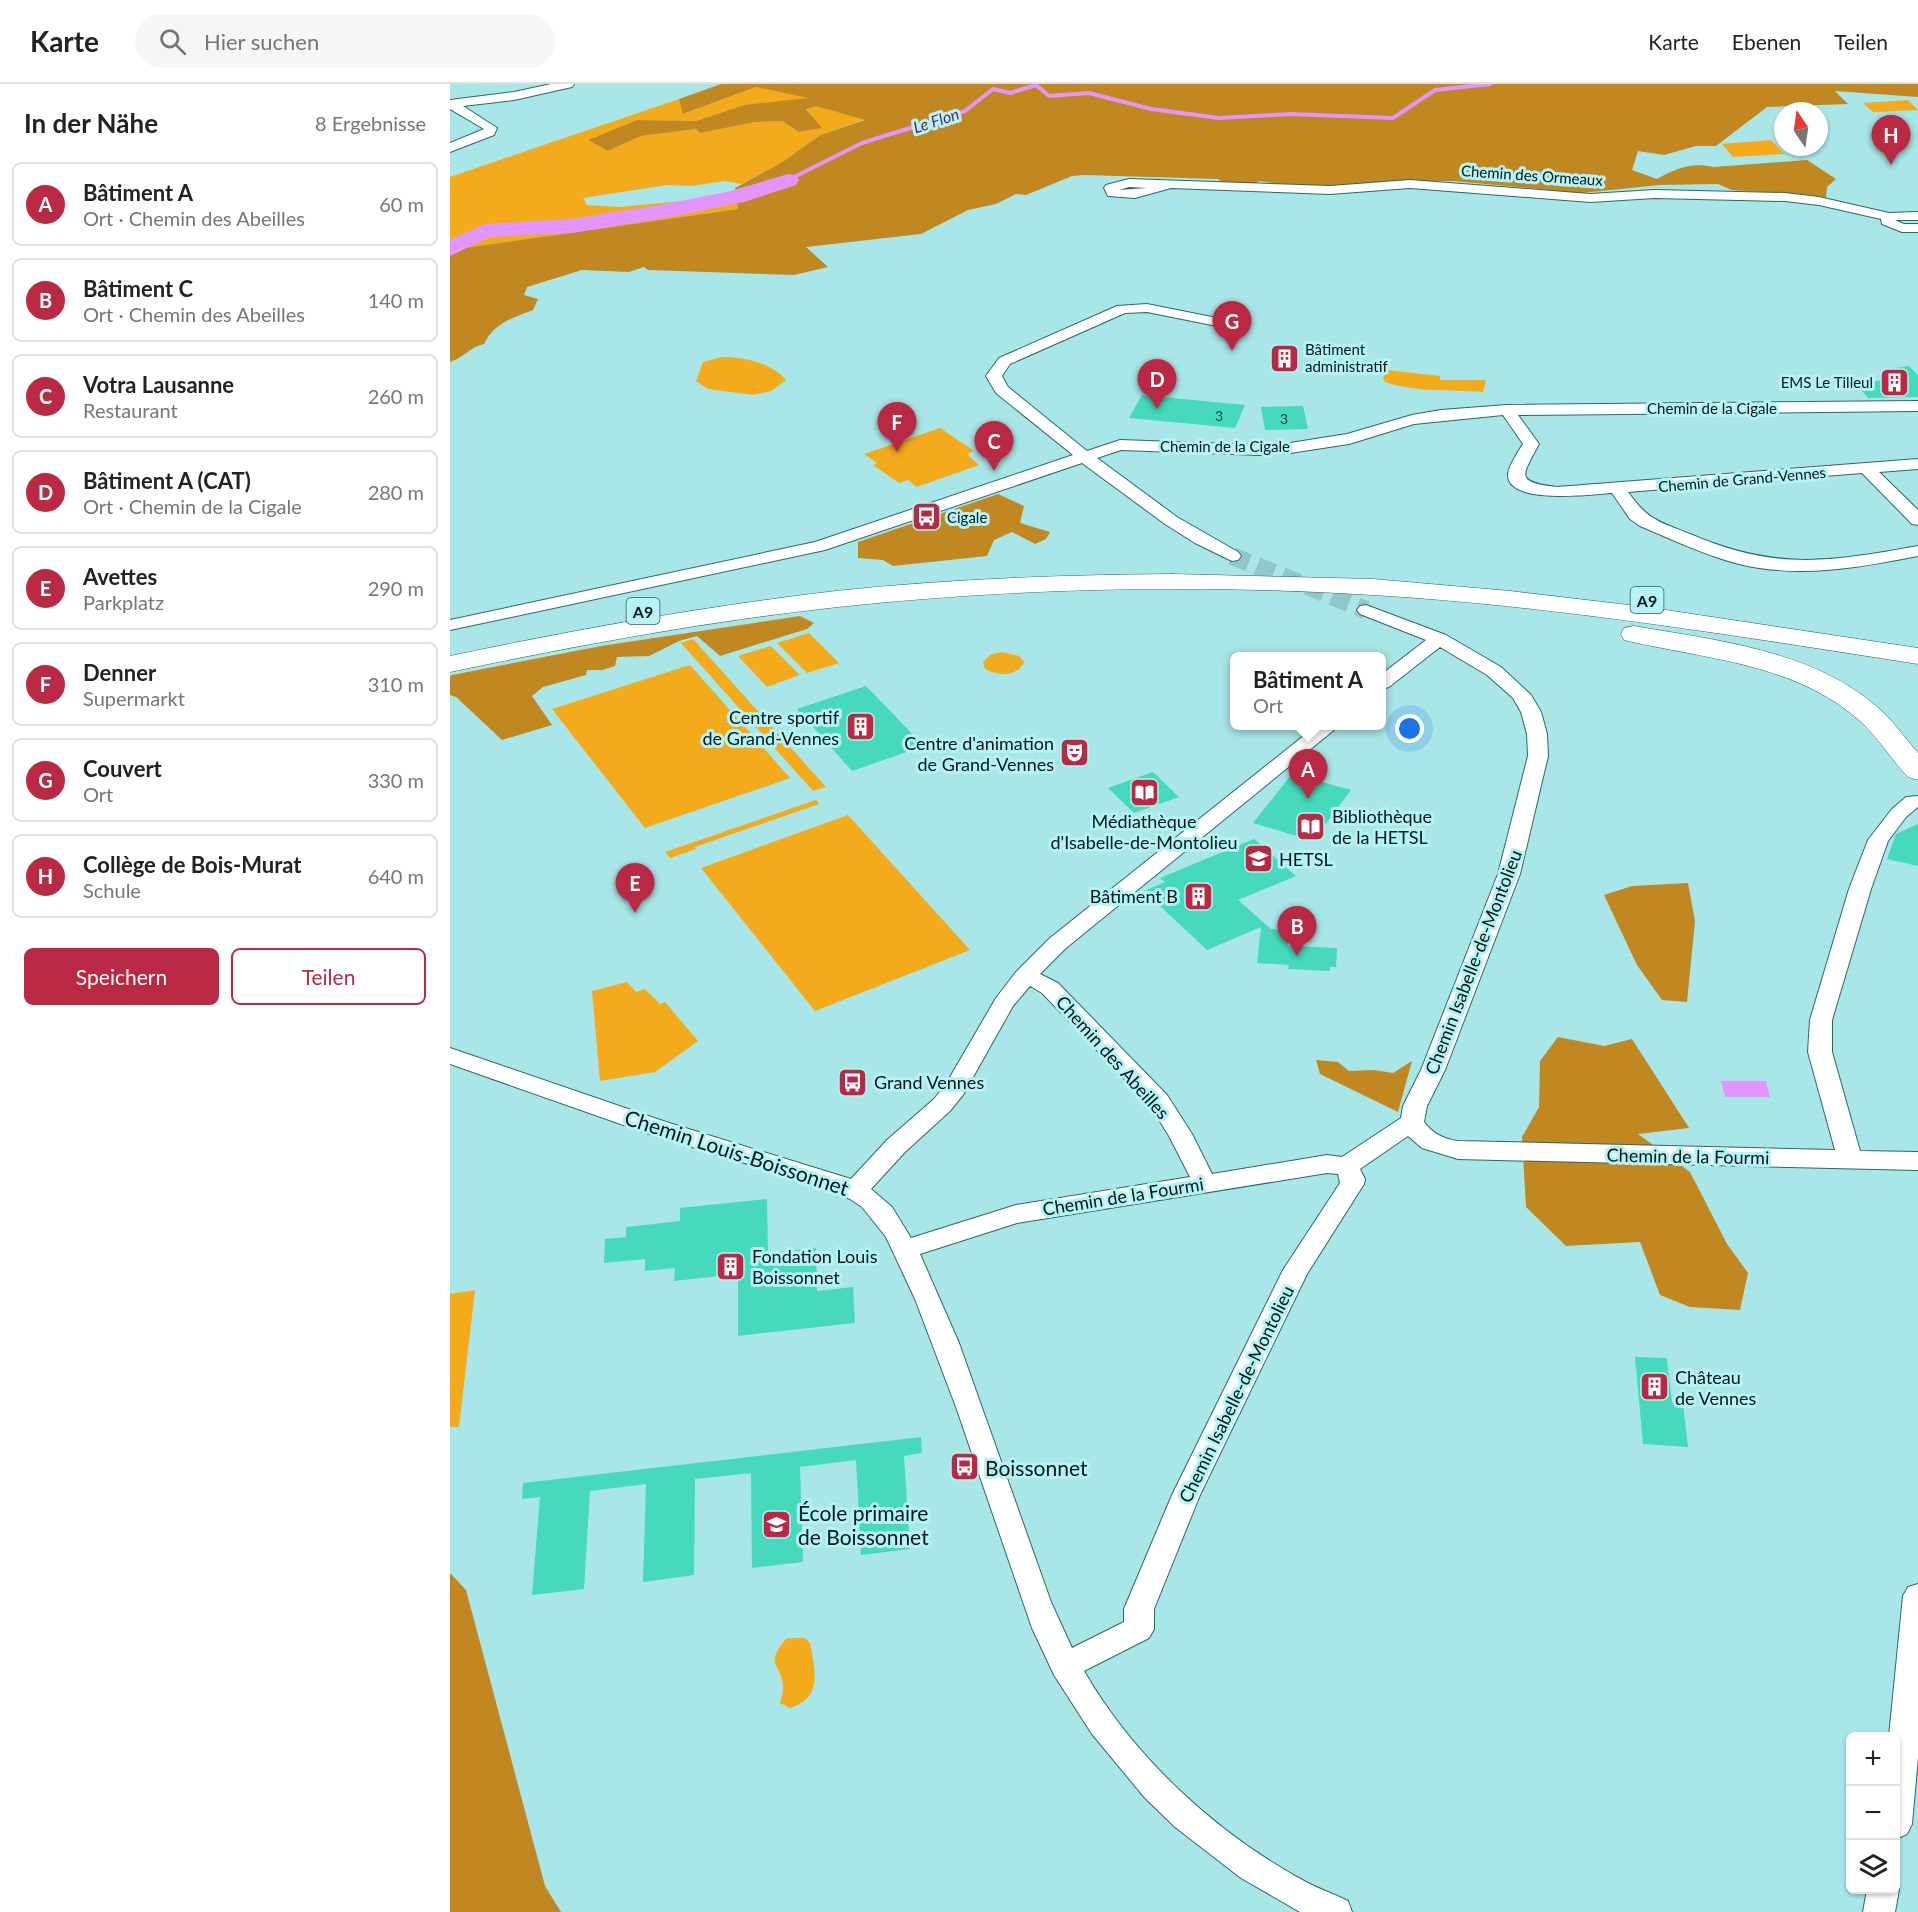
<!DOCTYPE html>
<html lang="de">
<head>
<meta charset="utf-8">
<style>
  body { margin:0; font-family:Lato,sans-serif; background:#f6f6f6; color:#222 }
  .controls { position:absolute; right:18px; bottom:18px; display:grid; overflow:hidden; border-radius:9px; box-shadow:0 2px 4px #0004 }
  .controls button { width:54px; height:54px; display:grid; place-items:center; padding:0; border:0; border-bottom:2px solid #e0e0e0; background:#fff; color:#222; font:30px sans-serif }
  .compass { position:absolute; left:1324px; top:18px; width:54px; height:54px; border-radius:50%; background:#fff; box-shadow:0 2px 4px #0004; rotate:347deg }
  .you { position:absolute; left:960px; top:645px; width:21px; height:21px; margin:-15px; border:4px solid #fff; border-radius:50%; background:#1a73e8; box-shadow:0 0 0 9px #1a73e833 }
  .badge { display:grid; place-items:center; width:39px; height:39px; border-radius:50%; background:#ba2943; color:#fff; font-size:20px; font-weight:700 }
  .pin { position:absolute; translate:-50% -50px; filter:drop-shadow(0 2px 3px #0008) }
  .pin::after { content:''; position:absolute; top:32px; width:21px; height:18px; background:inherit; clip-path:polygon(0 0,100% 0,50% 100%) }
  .popup { position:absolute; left:780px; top:568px; width:156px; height:78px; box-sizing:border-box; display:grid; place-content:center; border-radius:9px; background:#fff; filter:drop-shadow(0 2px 4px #0005); font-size:20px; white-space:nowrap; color:#767676 }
  .popup b { font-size:22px; color:#222 }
  .popup::after { content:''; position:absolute; left:50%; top:100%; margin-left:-12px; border:12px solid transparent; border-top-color:#fff }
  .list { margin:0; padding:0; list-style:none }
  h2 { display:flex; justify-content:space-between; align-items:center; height:78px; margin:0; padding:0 24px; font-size:26px }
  h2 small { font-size:20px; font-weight:400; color:#767676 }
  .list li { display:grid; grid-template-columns:39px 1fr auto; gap:18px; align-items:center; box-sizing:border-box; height:84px; margin:0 12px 12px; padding:0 12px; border:2px solid #e0e0e0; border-radius:9px }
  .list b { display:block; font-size:22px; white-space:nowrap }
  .list p { margin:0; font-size:20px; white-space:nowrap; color:#767676 }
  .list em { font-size:20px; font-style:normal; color:#767676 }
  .actions { display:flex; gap:12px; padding:18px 24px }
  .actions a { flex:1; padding:14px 0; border:2px solid #ba2943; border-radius:9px; text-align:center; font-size:21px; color:#ba2943 }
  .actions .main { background:#ba2943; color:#fff }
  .icon { flex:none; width:33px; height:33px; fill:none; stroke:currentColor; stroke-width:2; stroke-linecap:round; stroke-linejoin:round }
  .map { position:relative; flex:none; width:1468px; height:1828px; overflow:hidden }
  header { display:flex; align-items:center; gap:36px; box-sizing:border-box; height:84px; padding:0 30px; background:#fff; border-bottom:2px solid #e0e0e0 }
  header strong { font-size:28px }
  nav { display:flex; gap:33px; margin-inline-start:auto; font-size:21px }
  .search { width:420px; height:54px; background:#f6f6f6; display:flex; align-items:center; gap:15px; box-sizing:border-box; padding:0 21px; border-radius:33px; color:#767676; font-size:22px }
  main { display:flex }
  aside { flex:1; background:#fff }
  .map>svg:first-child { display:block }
</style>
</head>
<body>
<header>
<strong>Karte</strong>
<div class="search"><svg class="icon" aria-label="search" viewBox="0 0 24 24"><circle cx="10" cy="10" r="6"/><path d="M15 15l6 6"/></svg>Hier suchen</div>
<nav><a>Karte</a><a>Ebenen</a><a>Teilen</a></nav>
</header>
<main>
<aside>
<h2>In der Nähe<small>8 Ergebnisse</small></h2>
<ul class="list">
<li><span class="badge">A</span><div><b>Bâtiment A</b><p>Ort · Chemin des Abeilles</p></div><em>60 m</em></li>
<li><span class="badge">B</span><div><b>Bâtiment C</b><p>Ort · Chemin des Abeilles</p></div><em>140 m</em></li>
<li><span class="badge">C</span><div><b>Votra Lausanne</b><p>Restaurant</p></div><em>260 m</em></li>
<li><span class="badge">D</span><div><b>Bâtiment A (CAT)</b><p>Ort · Chemin de la Cigale</p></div><em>280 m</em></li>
<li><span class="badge">E</span><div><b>Avettes</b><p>Parkplatz</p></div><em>290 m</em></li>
<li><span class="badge">F</span><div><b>Denner</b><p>Supermarkt</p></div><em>310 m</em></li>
<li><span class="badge">G</span><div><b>Couvert</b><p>Ort</p></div><em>330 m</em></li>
<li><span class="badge">H</span><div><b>Collège de Bois-Murat</b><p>Schule</p></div><em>640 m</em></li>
</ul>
<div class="actions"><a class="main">Speichern</a><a>Teilen</a></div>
</aside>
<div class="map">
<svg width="1468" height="1828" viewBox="0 0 1468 1828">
  <rect width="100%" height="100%" fill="#a9e6e7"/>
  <path fill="#f3aa1b" d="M306,3L361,14L294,21L246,37L187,36L139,56L158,67L191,52L246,45L250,49L305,38L332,37L349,48L371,44L356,24L366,22L416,35L370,51L334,77L291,100L275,97L242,102L217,101L133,114L137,121L169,123L286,112L288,125L0,166V93L229,15L234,30Z
    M1458,16L1468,26L1423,28L1413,19Z
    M1321,56L1334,70L1283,73L1272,60Z
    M272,273C295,273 322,279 336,296L321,307L303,311L258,305L246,297L253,278Z
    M936,286L990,292V296H1036L1033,308C999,305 968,309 935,298L933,295Z
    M490,344L524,367L517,370L529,381L467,403L458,396L449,399L423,381L427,379L414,370Z
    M359,549L389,579L357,589L327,559Z
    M243,555L376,703L363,707L231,559Z
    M321,562L350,591L317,603L288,572Z
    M552,568L569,572L574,578C568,593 547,592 535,585L533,578L540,571Z
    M240,581L340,694L195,744L102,625Z
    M366,716L369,720L245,763L246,765L220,774L215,768Z
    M398,731L520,866L365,927L251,784Z
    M177,898L186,908L195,905L210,920L215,918L248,957L205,988L150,997L142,907Z
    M25,1206L9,1343H0V1210Z
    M346,1554H355L360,1559C365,1587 373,1614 340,1624L330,1619C331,1615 333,1609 333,1605C334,1580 312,1583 336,1555Z"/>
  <path fill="#c18821" d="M271,0H1468V13L1385,7L1398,20L1317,23L1266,62H1246L1214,71L1188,67L1182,86L1207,95C1227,84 1241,78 1264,83L1357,76L1386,95L1377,103L1376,114L1360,111L1282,106L1268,100L1209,101L1132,109L1003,97H961L901,103L846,102L810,97L802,100L774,99L768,95L634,91L622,92L576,111L566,110L546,120L518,126L471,150L356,163L378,183L344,191L198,186L194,183L179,188L132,186L77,203L74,211L88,215L83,226C63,234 44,239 34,260C20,263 13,274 0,278V166L288,125L285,104L334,77L370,51L415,36L366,22L356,25L372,44L349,48L332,37L305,38L250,49L246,45L191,52L158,67L138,56L187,36L246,37L294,21L358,14L306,3L233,30L229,15Z
    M548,410L574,422L570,439L600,448L596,455L585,460L562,448L544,456L537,472L443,482L433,476L408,474V458Z
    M350,532L364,539L357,545L270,572L247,552L229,557L199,572L167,573L165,582L152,586H137L136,591L93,603L82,612L102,641L52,656L6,613L0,611V592L2,591L151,562Z
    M1238,799L1245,837L1237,918L1212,916L1187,881L1154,811L1182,802Z
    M1108,953L1154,962L1182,955L1239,1044L1188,1050L1240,1088L1277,1160L1298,1189L1290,1226L1240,1223L1210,1211L1190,1158L1116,1162L1076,1123L1072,1053L1089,1023L1090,977Z
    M866,976L888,978L899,987L924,986L943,989L962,977L948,1028L870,990Z
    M0,1489L16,1506L95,1802L111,1828H0Z"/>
  <path fill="#e296fd" d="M1271,997H1316L1320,1013H1275Z"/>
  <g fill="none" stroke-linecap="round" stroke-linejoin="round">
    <path stroke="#e296fd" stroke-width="4" d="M338,96L412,59L515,27L543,5L560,9L586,1L599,12L639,9L701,25L769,34L841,30L943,34L985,6L1040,0"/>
    <path fill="#e296fd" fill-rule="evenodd" d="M338,90L346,91L349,96L346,101L294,118L210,135L121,149L40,153L0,172V156L35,140L121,135L210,121L281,107Z"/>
  </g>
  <path fill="#46d9bc" d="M1459,282L1468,291V313L1418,314L1406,300L1433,296L1439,285Z
    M692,311L753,317L795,321L785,344L679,334Z
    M853,322L858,345L815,346L811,323Z
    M416,602L474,662L402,687L347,625Z
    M703,688L729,713L684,729L658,704Z
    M842,690L901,706L863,757L803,739Z
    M1468,740V782L1437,775L1446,750Z
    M804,755L846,792L788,816L821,845L839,846L838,862L887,864L886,883H880V887L838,885L839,881L807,879L811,843L757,866L694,807L715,798L710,794Z
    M317,1115L318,1169L366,1164L367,1207L403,1203L405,1239L288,1252V1190L224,1197L225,1184L195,1187V1175L154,1179L155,1155L176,1153V1143L230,1137V1124Z
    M1185,1273L1217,1274L1222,1319H1233L1238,1363L1193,1360Z
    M471,1353L472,1369L454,1372L460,1465L411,1471L406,1376L350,1383L353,1478L302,1484L301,1389L245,1395L244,1491L193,1498L196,1400L140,1407L134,1505L82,1511L90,1413L72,1415L73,1399Z"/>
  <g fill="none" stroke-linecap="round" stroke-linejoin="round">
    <path stroke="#90c7c8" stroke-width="18" stroke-dasharray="18 9" stroke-linecap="butt" d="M782,472L916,526"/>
    <defs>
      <path id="street" d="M101,0H124L122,3L64,16L13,22L47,44L44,51L0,68V59L34,45L0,25V16L64,8Z
        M679,95L880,102L960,96L1140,110L1205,106L1335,109L1369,113L1439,129L1468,128V136H1445L1454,140H1468V148H1452L1432,140L1431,135L1369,121L1335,117L1205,114L1140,118L960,104L880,110L721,104L685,114L658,112L654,104L656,101ZM679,103L697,104L669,106Z
        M697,220L792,239L799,243L792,247L697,228L675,229L560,280L552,292L558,303L637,367L670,356L810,361L840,359L897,350L962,331L991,326L1057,321L1468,317V327L1068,331L1089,360C1072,392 1064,398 1107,403L1468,375V385L1429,388L1468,426V441L1462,440L1412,389L1178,408C1199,437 1208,437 1240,450C1326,487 1379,478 1468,462V472C1407,484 1346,495 1285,479C1252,470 1221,455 1190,442L1180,435L1162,409C1144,410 1056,422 1058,390C1059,381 1068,368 1073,360L1053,331L964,340L899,360L840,369L810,371L671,366L647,374L727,433L788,468L791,472L788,476L782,477L745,459L715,440L632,379L375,466L0,546V536L365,458L623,371L546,309L536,292L549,274L667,222Z
        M916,521L996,551L1051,583L1081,611L1091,628L1097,650L1098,672L1070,790L995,986L977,1022L974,1038C983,1050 994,1055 1008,1057L1385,1066L1358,968L1360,936L1399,805L1418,756L1442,725L1456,713L1468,712V723L1456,733L1438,757L1421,805L1382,936V968L1410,1067L1468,1068V1086L1008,1075L972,1064L958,1052L910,1085L915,1095L914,1100L857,1190L750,1411L704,1525V1545L699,1554L634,1587C685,1675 767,1750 856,1798C869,1805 884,1810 898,1817L902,1828H850L791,1794L725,1743L695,1714L642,1650L604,1591L582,1544L506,1323L465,1215L436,1153L412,1123L400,1115L364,1100L199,1050L0,980V964L216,1038L401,1095L437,1056L484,1015L496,1000L546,914L566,888L600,854L866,642H886L884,646L616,864L590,890L608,899L717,1011L742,1050L762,1090L877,1071L892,1073L951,1034L953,1022L971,986L1048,790L1078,672L1077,650L1071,628L1063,614L1037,591L990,563L939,603L932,605V590L976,556L910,530L907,526L910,522ZM580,902L592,909L701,1023L719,1052L740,1093L566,1121L461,1154L442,1123L421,1105L455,1068L500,1027L513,1011L563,922ZM877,1089L888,1090L890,1099L833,1186L722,1411L674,1525V1538L622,1564L601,1518L509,1259L470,1170L567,1139Z
        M1468,1500V1673L1462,1740L1457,1750L1446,1755V1652H1439L1453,1512L1458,1503Z
        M1446,1797L1449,1806L1445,1828H1413L1417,1806H1446Z"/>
      <path id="highway" d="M722,490L923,495L1060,507L1196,523L1468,564V580C1287,552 1106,522 923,511C745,500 565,504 388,523C258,537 129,561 0,588V572C128,545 256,522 386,507C498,495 610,491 722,490Z
        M1184,542C1265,556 1360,566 1425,621C1442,635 1454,653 1468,669V696L1458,693C1439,673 1425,648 1403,631C1337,578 1254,575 1174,556L1171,550L1174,544Z"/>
    </defs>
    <use href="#street" stroke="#2b6869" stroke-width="2"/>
    <use href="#highway" stroke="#2b6869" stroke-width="1"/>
    <use href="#street" fill="#fff" fill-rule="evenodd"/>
    <use href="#highway" fill="#fff" fill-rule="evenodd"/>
  </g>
  <defs>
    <symbol id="building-square" viewBox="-11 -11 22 22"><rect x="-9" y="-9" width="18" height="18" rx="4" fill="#ba2943" stroke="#b5f3f4"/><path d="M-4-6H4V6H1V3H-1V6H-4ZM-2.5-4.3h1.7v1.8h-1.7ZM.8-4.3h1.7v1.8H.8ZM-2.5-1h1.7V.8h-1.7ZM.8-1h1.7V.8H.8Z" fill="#fff"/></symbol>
    <symbol id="bus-square" viewBox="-11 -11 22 22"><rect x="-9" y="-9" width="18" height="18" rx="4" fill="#ba2943" stroke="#b5f3f4"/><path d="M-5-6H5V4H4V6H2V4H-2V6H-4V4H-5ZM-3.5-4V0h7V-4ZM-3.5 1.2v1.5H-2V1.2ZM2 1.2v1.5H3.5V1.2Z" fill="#fff"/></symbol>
    <symbol id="theatre-square" viewBox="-11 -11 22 22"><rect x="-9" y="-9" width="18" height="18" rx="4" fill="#ba2943" stroke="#b5f3f4"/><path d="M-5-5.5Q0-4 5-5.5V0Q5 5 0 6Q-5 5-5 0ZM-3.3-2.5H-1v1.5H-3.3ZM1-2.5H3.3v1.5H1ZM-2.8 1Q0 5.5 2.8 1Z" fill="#fff"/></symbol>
    <symbol id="library-square" viewBox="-11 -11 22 22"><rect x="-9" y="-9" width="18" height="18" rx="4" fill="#ba2943" stroke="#b5f3f4"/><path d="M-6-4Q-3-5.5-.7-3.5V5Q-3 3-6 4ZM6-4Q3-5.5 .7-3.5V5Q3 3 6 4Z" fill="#fff"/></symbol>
    <symbol id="university-square" viewBox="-11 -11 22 22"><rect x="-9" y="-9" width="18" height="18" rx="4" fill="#ba2943" stroke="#b5f3f4"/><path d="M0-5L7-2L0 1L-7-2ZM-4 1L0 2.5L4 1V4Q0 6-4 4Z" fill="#fff"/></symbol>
    <symbol id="school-square" viewBox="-11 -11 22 22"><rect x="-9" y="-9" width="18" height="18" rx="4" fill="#ba2943" stroke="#b5f3f4"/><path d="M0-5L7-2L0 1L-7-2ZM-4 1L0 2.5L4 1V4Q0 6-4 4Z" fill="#fff"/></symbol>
  </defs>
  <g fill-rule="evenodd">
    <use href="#building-square" x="818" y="258" width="33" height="33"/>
    <use href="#building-square" x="1428" y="282" width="33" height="33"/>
    <use href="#bus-square" x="460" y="416" width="33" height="33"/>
    <use href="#building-square" x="394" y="626" width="33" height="33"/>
    <use href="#theatre-square" x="608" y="652" width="33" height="33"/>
    <use href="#library-square" x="678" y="692" width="33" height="33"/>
    <use href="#library-square" x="844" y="726" width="33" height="33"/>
    <use href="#university-square" x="792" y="758" width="33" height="33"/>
    <use href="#building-square" x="732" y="796" width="33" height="33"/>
    <use href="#bus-square" x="386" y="982" width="33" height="33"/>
    <use href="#building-square" x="264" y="1166" width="33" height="33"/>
    <use href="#building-square" x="1188" y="1286" width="33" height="33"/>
    <use href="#bus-square" x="498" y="1366" width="33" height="33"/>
    <use href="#school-square" x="310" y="1424" width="33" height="33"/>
  </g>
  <g text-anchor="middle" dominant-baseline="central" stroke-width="6" stroke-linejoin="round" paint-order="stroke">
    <g font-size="14" fill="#124841">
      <text x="769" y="331">3</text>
      <text x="834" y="334">3</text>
    </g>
    <g font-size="15" fill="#011718" stroke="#b5f3f4">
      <text transform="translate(1082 91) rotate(4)">Chemin des Ormeaux</text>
      <text x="1262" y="324">Chemin de la Cigale</text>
      <text x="775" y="362">Chemin de la Cigale</text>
      <text transform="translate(1292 395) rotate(-5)">Chemin de Grand-Vennes</text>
    </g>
    <g font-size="15" fill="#011718" stroke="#b5f3f4" text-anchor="start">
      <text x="855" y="265">Bâtiment<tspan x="855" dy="17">administratif</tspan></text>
      <text x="1423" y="298" text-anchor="end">EMS Le Tilleul</text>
      <text x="497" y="433">Cigale</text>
    </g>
    <g font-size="16" font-style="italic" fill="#631e79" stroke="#b5f3f4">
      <text transform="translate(486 36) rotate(-18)">Le Flon</text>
    </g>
    <g fill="#b5f3f4" stroke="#37595a" stroke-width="1.5">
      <rect x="1180.5" y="503" width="33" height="26" rx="4.5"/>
      <rect x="176.5" y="514" width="33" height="26" rx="4.5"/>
    </g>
    <g font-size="16" font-weight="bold" fill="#011718">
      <text x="1197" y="516">A9</text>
      <text x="193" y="527">A9</text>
    </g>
    <g font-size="18" fill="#011718" stroke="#b5f3f4" text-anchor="start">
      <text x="389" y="633" text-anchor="end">Centre sportif<tspan x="389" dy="21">de Grand-Vennes</tspan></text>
      <text x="604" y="659" text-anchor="end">Centre d'animation<tspan x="604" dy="21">de Grand-Vennes</tspan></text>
      <text x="882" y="732">Bibliothèque<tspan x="882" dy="21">de la HETSL</tspan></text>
      <text x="694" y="737" text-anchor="middle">Médiathèque<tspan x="694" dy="21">d'Isabelle-de-Montolieu</tspan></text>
      <text x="829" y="775">HETSL</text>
      <text x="728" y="812" text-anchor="end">Bâtiment B</text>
      <text x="424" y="998">Grand Vennes</text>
      <text x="302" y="1172">Fondation Louis<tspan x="302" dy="21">Boissonnet</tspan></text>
      <text x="1225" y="1293">Château<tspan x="1225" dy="21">de Vennes</tspan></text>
    </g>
    <g font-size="18" fill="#011718" stroke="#b5f3f4">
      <text transform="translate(1023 878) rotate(-69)">Chemin Isabelle-de-Montolieu</text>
      <text transform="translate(663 973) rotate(48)">Chemin des Abeilles</text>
      <text transform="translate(1238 1072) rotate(1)">Chemin de la Fourmi</text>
      <text transform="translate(673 1112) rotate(-9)">Chemin de la Fourmi</text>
      <text transform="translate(786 1310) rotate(-64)">Chemin Isabelle-de-Montolieu</text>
    </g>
    <g font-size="21" fill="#011718" stroke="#b5f3f4">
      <text transform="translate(287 1068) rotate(18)">Chemin Louis-Boissonnet</text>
    </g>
    <g font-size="21" fill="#011718" stroke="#b5f3f4" text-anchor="start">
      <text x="535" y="1383">Boissonnet</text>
      <text x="348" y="1428">École primaire<tspan x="348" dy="24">de Boissonnet</tspan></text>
    </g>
  </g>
</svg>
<div class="controls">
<button>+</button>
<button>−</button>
<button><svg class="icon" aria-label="layers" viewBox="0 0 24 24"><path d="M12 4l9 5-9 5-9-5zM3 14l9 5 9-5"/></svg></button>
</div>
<svg class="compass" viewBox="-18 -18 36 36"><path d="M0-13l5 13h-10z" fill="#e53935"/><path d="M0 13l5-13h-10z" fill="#767676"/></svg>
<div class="you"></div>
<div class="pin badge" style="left:858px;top:715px">A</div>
<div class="popup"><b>Bâtiment A</b>Ort</div>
<div class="pin badge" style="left:847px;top:872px">B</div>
<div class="pin badge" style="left:544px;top:387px">C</div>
<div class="pin badge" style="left:707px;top:325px">D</div>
<div class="pin badge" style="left:185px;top:829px">E</div>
<div class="pin badge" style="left:447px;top:368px">F</div>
<div class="pin badge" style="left:782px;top:267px">G</div>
<div class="pin badge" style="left:1441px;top:81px">H</div>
</div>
</main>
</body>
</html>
